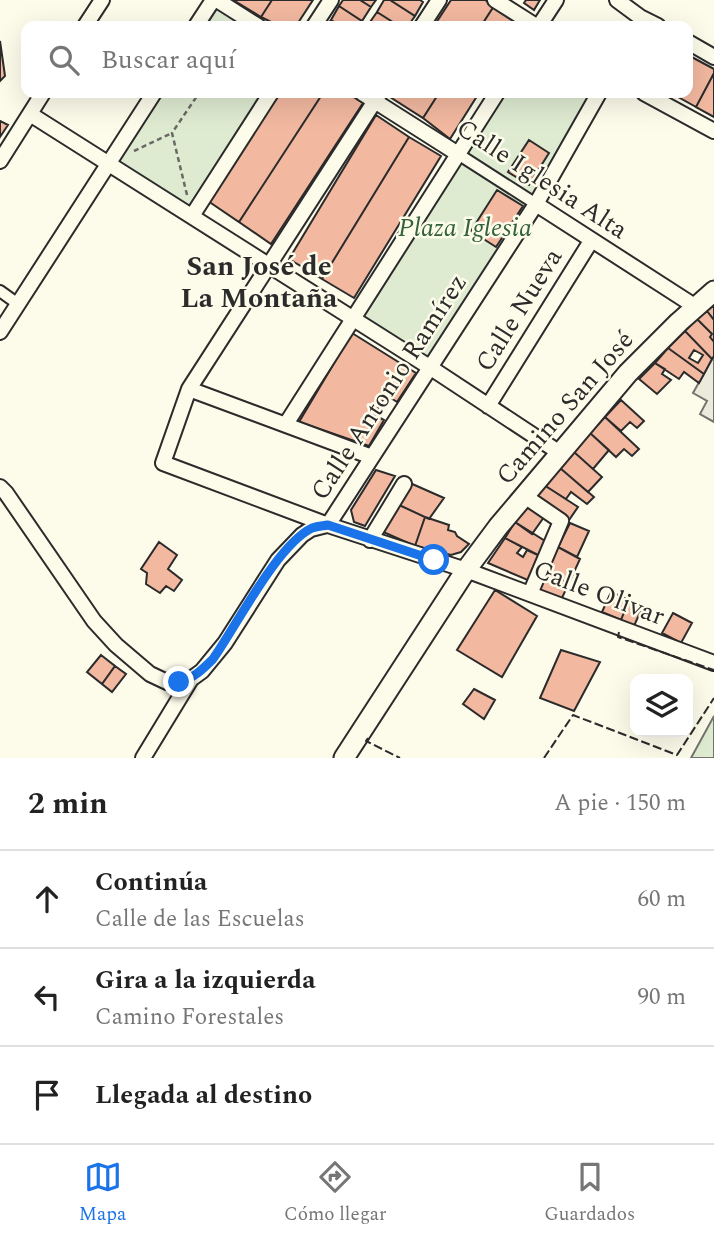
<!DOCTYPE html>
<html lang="es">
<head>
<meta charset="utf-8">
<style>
  body { margin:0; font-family:Spectral,serif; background:#f6f6f6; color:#222 }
  .controls { position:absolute; right:21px; bottom:21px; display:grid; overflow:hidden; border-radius:14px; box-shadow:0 7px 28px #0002 }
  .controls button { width:63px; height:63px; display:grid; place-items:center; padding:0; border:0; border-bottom:2px solid #e0e0e0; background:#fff; color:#222; font:35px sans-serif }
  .stop { position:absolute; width:21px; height:21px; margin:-16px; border:5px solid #1a73e8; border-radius:50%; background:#fff }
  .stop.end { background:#1a73e8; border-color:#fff; box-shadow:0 2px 7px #0008 }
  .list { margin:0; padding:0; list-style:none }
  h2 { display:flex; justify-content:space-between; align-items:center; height:91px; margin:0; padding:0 28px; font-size:30px }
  h2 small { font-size:23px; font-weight:400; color:#767676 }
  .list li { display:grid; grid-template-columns:46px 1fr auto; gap:21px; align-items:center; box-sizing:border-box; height:98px; padding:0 28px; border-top:2px solid #e0e0e0 }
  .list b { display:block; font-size:26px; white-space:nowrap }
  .list p { margin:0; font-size:23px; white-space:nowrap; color:#767676 }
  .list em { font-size:23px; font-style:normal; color:#767676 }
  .icon { flex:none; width:38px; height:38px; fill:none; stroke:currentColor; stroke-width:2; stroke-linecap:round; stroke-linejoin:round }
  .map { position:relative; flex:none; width:714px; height:758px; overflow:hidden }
  .search { position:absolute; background:#fff; box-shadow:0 7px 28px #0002; left:21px; right:21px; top:21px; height:77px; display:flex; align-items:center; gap:18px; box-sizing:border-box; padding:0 24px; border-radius:14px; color:#767676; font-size:26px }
  .sheet { height:385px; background:#fff }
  nav { display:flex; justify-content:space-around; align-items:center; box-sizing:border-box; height:98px; border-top:2px solid #e0e0e0; background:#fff; font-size:19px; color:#767676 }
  nav a { display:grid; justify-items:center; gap:4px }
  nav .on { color:#1a73e8 }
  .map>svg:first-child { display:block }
</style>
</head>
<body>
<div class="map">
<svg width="714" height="758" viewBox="0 0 714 758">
  <rect width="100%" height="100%" fill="#fdfbea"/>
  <path fill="#deebd1" stroke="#74746e" stroke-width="2" d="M213,0L258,26H196Z
    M154,93H271L192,216L108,164Z
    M497,93H599L431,368L353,318Z
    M714,716V758H691Z"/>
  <path fill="#eceadb" stroke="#74746e" stroke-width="2" d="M714,356V422L700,414L707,401L693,393Z"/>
  <path fill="#f2b8a0" stroke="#2b2b2b" stroke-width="2" fill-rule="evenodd" d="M233,0H272L261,17Z
    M272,0H313L296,26H279L261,17Z
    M343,0H360L371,7L362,21L339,6Z
    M360,0H376L371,7Z
    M384,0H390L415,16L408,26H399L377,12Z
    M390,0H420L423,2L415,16Z
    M451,0H485L494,6L481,26H434Z
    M526,0H540L534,10L524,3Z
    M339,6L362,21L359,26H341L331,20Z
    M494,6L522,25L521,26H481Z
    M377,12L399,26H369L368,25Z
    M331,20L341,26H326Z
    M0,41L5,76L0,81Z
    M688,55L714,69V73L696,107L671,93H688Z
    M714,73V117L696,107Z
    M280,93H323L239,222L208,201Z
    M323,93H347L363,103L271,244L239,222Z
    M393,93H439L423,118L390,97Z
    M439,93H479L450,139L423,118Z
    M376,115L409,137L322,279L289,259Z
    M0,121L8,125L0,137Z
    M409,137L441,156L354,298L322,279Z
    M529,140L549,153L529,185L508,172Z
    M497,190L523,206L496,247L471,231Z
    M714,305V320L707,311Z
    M707,311L714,320V342L710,337L712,334L697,319Z
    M697,319L712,334L710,337L714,342V356L712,359L685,331Z
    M685,331L712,359L704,374L668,348ZM694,350L703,355L698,363L689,358Z
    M352,333L416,373L397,402L386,395L374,415L384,420L369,446L299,422Z
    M668,348L704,374L699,383L684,372L679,379L655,363Z
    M655,363L665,369L662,374L671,380L657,394L639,379Z
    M621,400L644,421L637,428L630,422L621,431L605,417Z
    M605,417L639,449L632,456L624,449L616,457L590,433Z
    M590,433L609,450L593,469L574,452Z
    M574,452L602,477L588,492L560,468Z
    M560,468L594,497L587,504L571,492L566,499L544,485Z
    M376,470L395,476L365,526L354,522L351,510Z
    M410,483L444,498L429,519L397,504Z
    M544,485L578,507L569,520L535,497Z
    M397,504L425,517L415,546L381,531Z
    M527,505L544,517L532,534L515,522Z
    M425,517L449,525L448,530L455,532L457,536L469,544L461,552L451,555L415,546Z
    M515,522L545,541L540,556L505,538Z
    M570,523L589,531L577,557L558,547Z
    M505,538L522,547L517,553L523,557L527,550L540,556L530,581L488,563Z
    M159,542L177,555L168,569L182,580L174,591L166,586L160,593L146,584L147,573L141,569Z
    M558,547L580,559L569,583L545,572Z
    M545,572L569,583L561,600L538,589Z
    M495,590L537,616L502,677L457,650Z
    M611,592L629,600L621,620L602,612Z
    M629,600L643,606L634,626L621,620Z
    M673,613L692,623L681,643L662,633Z
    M561,650L600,662L574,711L540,698Z
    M101,655L115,666L102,684L87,672Z
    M115,666L126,674L112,692L102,684Z
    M474,689L495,700L484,719L463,704Z"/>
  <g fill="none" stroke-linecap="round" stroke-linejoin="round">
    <defs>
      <path id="pedestrian" d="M458,154L536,204
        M0,291L18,304"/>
      <path id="minor" d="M217,0L258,26
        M495,0L536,26
        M617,0L640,17L658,26
        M85,26L102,0
        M196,26L213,0
        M314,26L331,0
        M422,26L439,0
        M539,26L556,0
        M688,42L714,57
        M362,93L458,154
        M380,93L189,389L163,463L328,525L466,570L714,663
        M644,93L714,131
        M30,114L431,368L560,453
        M0,161L43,93
        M536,204L696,307
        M192,216L271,93
        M0,332L154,93
        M189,389L372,457
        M488,406L591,241
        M286,424L497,93
        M0,487L6,493L94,621L116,645L150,674L167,682H179L191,679L202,671L225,643L278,560L302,535L311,529L327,525
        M523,495L561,521L530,594
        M328,525L536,204L599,93
        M370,540L404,484
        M143,758L191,679"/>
      <path id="secondary" d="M344,758L466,570L498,527L628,373L679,322L714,291"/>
    </defs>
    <use href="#pedestrian" stroke="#2b2b2b" stroke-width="14"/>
    <use href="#minor" stroke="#2b2b2b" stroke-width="18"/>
    <use href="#secondary" stroke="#2b2b2b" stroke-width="23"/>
    <path stroke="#6a6964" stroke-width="2.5" stroke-dasharray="5 3.5" stroke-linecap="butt" d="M134,151L172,133
      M187,195L172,133L199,93"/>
    <use href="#pedestrian" stroke="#fdfbea" stroke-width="10"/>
    <use href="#minor" stroke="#fdfbea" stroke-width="14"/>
    <use href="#secondary" stroke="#fdfbea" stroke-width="19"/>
    <path stroke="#2b2b2b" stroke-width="2" stroke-dasharray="9 3.5" stroke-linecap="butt" d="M619,632L618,637L714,670
      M368,738L366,741L400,758
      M544,758L573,715L677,755L714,698"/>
  </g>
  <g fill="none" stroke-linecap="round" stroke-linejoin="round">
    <path stroke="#1a73e8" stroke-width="9" d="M179,682C194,678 202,670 213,659C237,625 277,545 312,528C318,526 323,526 328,525L434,560"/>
  </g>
  <g text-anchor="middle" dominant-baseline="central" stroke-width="5" stroke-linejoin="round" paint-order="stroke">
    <g font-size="26" fill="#2b2b2b" stroke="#fdfbea">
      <text transform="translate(542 179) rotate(33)">Calle Iglesia Alta</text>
      <text transform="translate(519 310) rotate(-58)">Calle Nueva</text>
      <text transform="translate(389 387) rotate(-57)">Calle Antonio Ramírez</text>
      <text transform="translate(565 408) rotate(-49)">Camino San José</text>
      <text transform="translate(599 593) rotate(21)">Calle Olivar</text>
    </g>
    <g font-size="26" font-style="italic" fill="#34623c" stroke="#fdfbea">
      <text x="465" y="228">Plaza Iglesia</text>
    </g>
    <g font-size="28" font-weight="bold" fill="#2b2b2b" stroke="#fdfbea">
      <text x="259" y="266">San José de<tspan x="259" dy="32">La Montaña</tspan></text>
    </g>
  </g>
</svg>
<div class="controls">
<button><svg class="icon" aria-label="layers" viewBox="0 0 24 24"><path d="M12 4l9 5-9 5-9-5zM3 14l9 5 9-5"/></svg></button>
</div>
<div class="stop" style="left:434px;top:560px"></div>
<div class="stop end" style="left:179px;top:682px"></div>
<div class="search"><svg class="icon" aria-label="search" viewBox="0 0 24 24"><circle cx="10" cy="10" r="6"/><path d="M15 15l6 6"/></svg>Buscar aquí</div>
</div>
<section class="sheet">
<h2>2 min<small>A pie · 150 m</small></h2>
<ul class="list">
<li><svg class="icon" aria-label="ahead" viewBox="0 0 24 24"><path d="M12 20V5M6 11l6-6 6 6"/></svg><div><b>Continúa</b><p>Calle de las Escuelas</p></div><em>60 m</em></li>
<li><svg class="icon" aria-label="left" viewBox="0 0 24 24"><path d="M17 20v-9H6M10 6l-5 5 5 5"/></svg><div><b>Gira a la izquierda</b><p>Camino Forestales</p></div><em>90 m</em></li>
<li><svg class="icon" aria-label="arrive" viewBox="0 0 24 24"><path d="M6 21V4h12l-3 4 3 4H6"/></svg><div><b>Llegada al destino</b></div></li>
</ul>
</section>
<nav>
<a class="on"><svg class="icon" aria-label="map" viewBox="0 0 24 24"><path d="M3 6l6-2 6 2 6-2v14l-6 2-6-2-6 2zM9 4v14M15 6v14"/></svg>Mapa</a>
<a><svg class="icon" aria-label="directions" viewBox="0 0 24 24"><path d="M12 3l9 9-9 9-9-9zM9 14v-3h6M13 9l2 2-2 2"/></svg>Cómo llegar</a>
<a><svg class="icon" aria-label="saved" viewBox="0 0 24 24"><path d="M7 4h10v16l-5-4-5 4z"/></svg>Guardados</a>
</nav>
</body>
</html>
